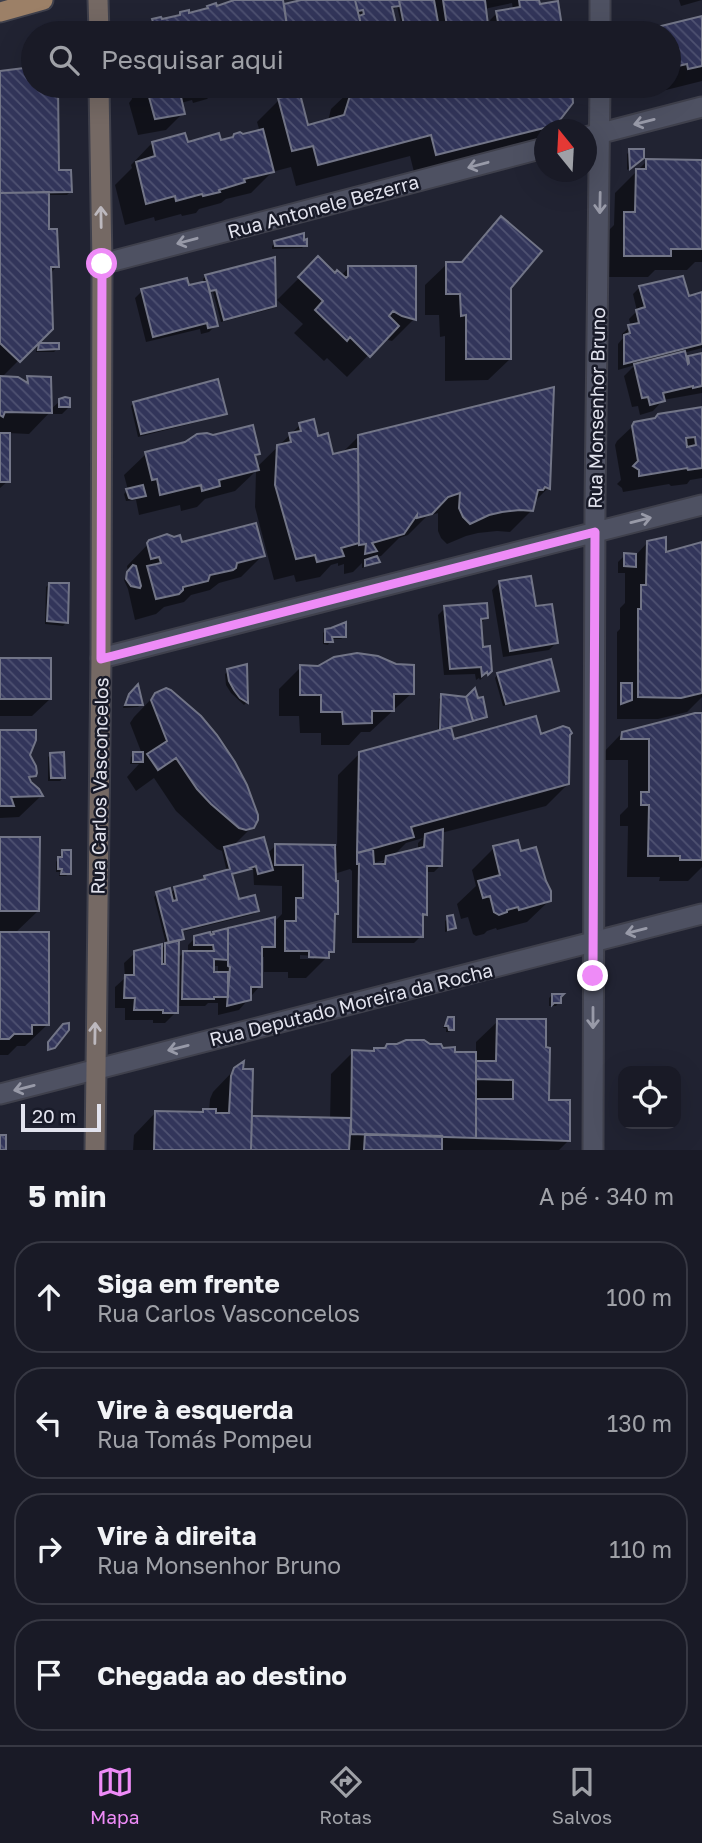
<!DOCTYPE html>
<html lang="pt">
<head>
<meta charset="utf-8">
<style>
  body { margin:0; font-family:"Golos Text",sans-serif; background:#22232e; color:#f1f3f6 }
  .controls { position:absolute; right:21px; bottom:21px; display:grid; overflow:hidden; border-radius:14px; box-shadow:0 7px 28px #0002 }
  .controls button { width:63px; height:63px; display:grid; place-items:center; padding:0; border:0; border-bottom:2px solid #373843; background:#191a26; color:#f1f3f6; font:35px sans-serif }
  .compass { position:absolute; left:534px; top:119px; width:63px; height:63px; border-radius:50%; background:#191a26; box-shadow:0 7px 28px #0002; rotate:342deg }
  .scale { position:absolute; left:21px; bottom:18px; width:80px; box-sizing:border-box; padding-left:7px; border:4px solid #e2e3ee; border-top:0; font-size:19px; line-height:24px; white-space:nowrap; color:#e2e3ee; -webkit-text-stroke:5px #181a28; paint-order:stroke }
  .stop { position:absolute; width:21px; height:21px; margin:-16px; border:5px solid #ee8bf7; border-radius:50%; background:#fff }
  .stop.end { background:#ee8bf7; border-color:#fff; box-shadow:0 2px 7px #0008 }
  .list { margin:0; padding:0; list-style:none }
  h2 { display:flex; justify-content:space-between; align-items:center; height:91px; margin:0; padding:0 28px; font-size:30px }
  h2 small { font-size:23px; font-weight:400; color:#9fa1a7 }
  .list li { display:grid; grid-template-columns:46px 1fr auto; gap:21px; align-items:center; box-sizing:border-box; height:112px; margin:0 14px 14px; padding:0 14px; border:2px solid #373843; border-radius:28px }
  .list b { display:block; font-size:26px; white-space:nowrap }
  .list p { margin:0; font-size:23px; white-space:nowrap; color:#9fa1a7 }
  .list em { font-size:23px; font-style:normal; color:#9fa1a7 }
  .icon { flex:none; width:38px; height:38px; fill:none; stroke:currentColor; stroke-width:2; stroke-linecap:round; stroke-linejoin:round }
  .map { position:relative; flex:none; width:702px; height:1150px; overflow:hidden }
  .search { position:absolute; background:#191a26; box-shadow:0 7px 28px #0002; left:21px; right:21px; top:21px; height:77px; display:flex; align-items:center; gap:18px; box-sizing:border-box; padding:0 24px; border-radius:38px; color:#9fa1a7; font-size:26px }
  .sheet { height:595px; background:#191a26 }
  nav { display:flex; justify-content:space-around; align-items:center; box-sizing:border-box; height:98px; border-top:2px solid #373843; background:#191a26; font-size:19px; color:#9fa1a7 }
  nav a { display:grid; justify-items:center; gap:4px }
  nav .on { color:#ee8bf7 }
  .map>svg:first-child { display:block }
</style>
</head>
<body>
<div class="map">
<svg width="702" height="1150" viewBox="0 0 702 1150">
  <defs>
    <pattern id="building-back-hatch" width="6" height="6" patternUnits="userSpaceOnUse" patternTransform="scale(1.75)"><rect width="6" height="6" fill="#32355a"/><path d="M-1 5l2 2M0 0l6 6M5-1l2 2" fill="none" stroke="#4f5272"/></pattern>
  </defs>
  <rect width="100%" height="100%" fill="#212332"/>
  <path fill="#0007" fill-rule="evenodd" d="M236,0H281L282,8L285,6L309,0H537L538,6L556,3L561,33H492L490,20L497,13L513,10L512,3L484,9L487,33H405L404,27H402L397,6L391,12L397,33H137L145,25L149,24L153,21H161L204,11L208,7L215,8Z
    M679,0H702L681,6Z
    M702,18V81L666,90V86H669V33H654L658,29Z
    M33,69V86H57V172L70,192L67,195H47V231L57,266L50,274L51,328L1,378L23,382L28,378L50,410L60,401L69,407L62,414H52V410L29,434L8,433V481L0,488V73Z
    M133,86H263L249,89L248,87L222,95V92L211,95L207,99L193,103L192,100L181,103L183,113L166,130L138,135L129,103L132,99L131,90Z
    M293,86H571V103L554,124L549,130H544V134L532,146L415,176L410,156L296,186L291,167L272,172L251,193L226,199L221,203L199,209L196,213L182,216L181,214L155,221L154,217L125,225L115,185L132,168L131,165L152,143H220L260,132L257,122L279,100L295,97ZM354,87L331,109L328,121L306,127L298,96Z
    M621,86H660L623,95Z
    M630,151L639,161L627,170V154Z
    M647,161H702V262H695L687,270H655L648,277H603V236L614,225L615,193Z
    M501,218L509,287L510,359L488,380L445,381V336L440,337L439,315H425V285L447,264H459Z
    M275,243L305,245L302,248L272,249V246Z
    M318,259L335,275L341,276L349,267L414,319L392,341L384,339L347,377L327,358L324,361L294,333L303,324L277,300Z
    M206,276L274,306L271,309L221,322L213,292L208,293L216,325L209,332L201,334L200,329L146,342L135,298L142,291L188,287L204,284L203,279Z
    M640,287L688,298L702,294V348L683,353L685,361L689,358L702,355V393L663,400L653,411L640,415L638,406L632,407L624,376L635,365L618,370V344L623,338L622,334L631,326L629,319L637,311L633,294Z
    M37,344H57V349L54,352H36Z
    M552,389L548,488L534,502L532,510L510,532L497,531L478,533L466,536L447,544L441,538L438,531V513L426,517L408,535L399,538L381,556L376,557L378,561L375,564L362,568V563L353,572L344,574V564L338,566V563L331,565L320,577L296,582L294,575L274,580L255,507L256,471L235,491L205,499L197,507L181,511L180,505L139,515L136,500L126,501L124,494L128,490L124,475L146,454L258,453L254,457L256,468L300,425L317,438L331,456L341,454L358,437Z
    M134,403L225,413L222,416L138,437L131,406Z
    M702,408V478L690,480L687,484L671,486L669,484L623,492L622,488L617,484L621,480L615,445L617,441L635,424Z
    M152,540L181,544L263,555L241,577L219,583L210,590L191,595L184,602L164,607L156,614L135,620L128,589L124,580L128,572L127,566Z
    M647,543L664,554L702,543V697L687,712L658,719H617V632L620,629V608L625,603V573H618V562L625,555L635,556Z
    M499,583L556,643L549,650L503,657L492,590Z
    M49,584L66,623L63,626L45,624L46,587Z
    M445,608L486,618L480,624L482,649L490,670L480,680L479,678L476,680L475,674L444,675L438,615Z
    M326,630L345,636L341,639H331L328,645L323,644V633Z
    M0,660L50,699L32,716H0Z
    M246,666V703L244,705L231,693L226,685L225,674L228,671Z
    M301,667L318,668L412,693L370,732H361L349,745H321V733H300L299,716H279V689Z
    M498,674L557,690L554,693L503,706L495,678Z
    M137,688L141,704L138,707L123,708L126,699Z
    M156,694L252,827L232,847L267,854L275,846H337L338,775L360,753L438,732L439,699L442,696L485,717L482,720L450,728L453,741L540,736L568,737V784L546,806L441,833V865L434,872H426L425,914L421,918V936L414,943H352V871L350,869L334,874L333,951L306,978H288V972H264V957H260V986L239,1010L218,1015V1003H208L205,1006H176V1012L165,1023H153V1020H125V1008H115V987L125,978L124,963L135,953L160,951L166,944L154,897L157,894H170L175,889L227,872L222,851L217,849L176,811L154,778L136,791L127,777L139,764H130L131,757L134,754H142L130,723L134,717ZM423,838L418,843V850L392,857L406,843ZM385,860L379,865H366ZM253,868L254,885L282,886V914L273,923L214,933L210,937L195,938L188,945V953H183L177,959L178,942L182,938L181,932L254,914L257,910L237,901L231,876ZM300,955L314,956V959H300ZM212,966H218V974H212Z
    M702,714V867L688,881H659L660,877H627L628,826H620V815L628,807V760H601V755L622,733Z
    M0,732L28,755L34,776L29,781L41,796L19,817L0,818Z
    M51,754L63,778L60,781H48V757Z
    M0,838L38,911L14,934L47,1025L25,1046H17L8,1055H0V934L4,931H0Z
    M494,848L520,853L550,900L527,922L497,930L496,928L487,931L484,934L476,936L473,934L468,917L461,919L457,904L476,886L472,870Z
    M62,852L70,873L66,876H59L60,872H56V862Z
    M448,918L454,927L451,930L445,932V921Z
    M552,995L559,1002L556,1006H549V998Z
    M449,1019L453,1029L449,1032H446V1028H443L444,1024Z
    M498,1021L548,1101L568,1141L559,1150H133L134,1135L155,1113L200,1114L203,1111H209L210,1099L213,1092L235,1069L250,1118L330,1120L331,1074L353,1052L372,1053L375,1050L442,1049L453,1054H476V1042Z"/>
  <path fill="url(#building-back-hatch)" stroke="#727587" stroke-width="2" fill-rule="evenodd" d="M234,0H283L288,33H145L144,24L153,22L152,19L161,17L162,19L180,15V12L189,10V13L208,8L207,6L216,3L217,6Z
    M301,0H355L363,33H288L284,4Z
    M355,0H399L400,6L392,7L398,33H363L359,16L364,14L363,10L358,11Z
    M399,0H434L440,33H408L407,24L404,25Z
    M443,0H485L489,33H448Z
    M519,0H539L540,4L558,1L563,33H500L496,11L520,7Z
    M702,16V66L688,69L687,64L669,68V33H637L653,29L654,32L658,31L657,27Z
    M33,67V86H58L59,170H71L72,192L0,193V71Z
    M146,86H193L194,90L180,93L185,114L155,119Z
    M296,86H352L297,95Z
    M353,86H572L573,103L556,125L436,155L431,135L318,165L313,146L292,151L278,98L300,94L308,125L344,115Z
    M263,129L274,172L244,179L245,182L219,190L220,192L203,196L202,194L176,201L175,196L146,204L136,162L155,156L152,142L185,133L188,142L219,133L221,140L233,137L234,134L240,132L243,134Z
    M629,149H644V158L630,169Z
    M646,159L702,160V249H671V256H624V212H635L636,169H646Z
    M49,192V229H57L59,267H51L53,329L20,362L0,343V193Z
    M501,216L542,251L511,288V359H466V315L461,316L460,294H446V262H462Z
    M304,233V240L307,239V246H275L274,241Z
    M318,256L335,273L337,270L346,278L348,276V266H416V320L402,316L393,311L389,316L399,326L370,357L350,337L347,341L315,310L323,301L298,277Z
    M275,257L276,306L224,320L216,290L210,291L205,275Z
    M683,276L689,296L702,292V344L624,364V335L630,333L628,325L639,323L636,310L645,307L639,286Z
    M187,278L189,285L207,281L218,326L208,328L207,323L153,337L141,289Z
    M39,343H59V349L38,350Z
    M685,351L688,364L689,363L688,356L702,353V386L693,388V386L663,393L665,401L650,405L648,397L642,398L634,364Z
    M0,376L18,377L28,383L27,376L51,377L52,413L5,412L3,417L0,415Z
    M218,379L227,414L141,434L133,402Z
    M554,387L550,489L545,487L543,490H538L533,511L520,510L502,512L489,515L470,524L463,517L459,508L460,493L448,497L432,514L417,518V515L404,534L372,543L377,551L365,554L366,544L359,545L358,435Z
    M65,397L70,398V407H59V399Z
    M702,407V468L688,470L687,468L639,476V470L633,466L638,461L632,426L634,422L655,418L658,414ZM695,437L696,445L687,447L686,438Z
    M314,419L318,436L328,433L333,454L358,448L359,543L341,548L344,556L317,562L315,555L296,559L275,485L277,445L291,442L289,433L301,431L299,423Z
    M253,425L260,454L255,455L259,470L219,480L220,486L202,491L201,485L160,495L157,479L152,480L145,452L185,442L197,434L207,433L213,435Z
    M0,433H10V482H0Z
    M143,485L146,496L132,499L129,498L126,489Z
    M256,523L265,556L237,563L236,568L233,570L210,575L208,581L183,587V590L179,594L156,599L147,566L161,563L159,557L151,559L147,543L149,540L167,534L174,537L180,535L182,542Z
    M666,537V552L702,542V693L681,698L638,697V609H641V585H646L647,541Z
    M624,553L636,554V567L624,566Z
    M377,556L380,562L365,566V560Z
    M133,565L136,566L141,586L140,588L131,586L126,579L127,572Z
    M531,576L536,606L552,604L558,643L510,651L499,581Z
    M49,583H69L68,623L47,621Z
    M487,603L488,618L481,619L483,647L490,646L492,671L488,675L487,672L482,676L481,667L450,669L444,606Z
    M346,622V637H332L333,642H325V629L331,628Z
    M357,653L378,656L396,664L414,665V694H394V711H372V723L343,724L342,712H321V695H300V665L318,666L334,657Z
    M0,658H51V699H0Z
    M551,659L559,691L506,704L497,673Z
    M247,664L248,703L240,698L234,690L229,681L227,669Z
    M621,683H632V700L621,704Z
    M138,684L143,705H125L129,694Z
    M166,688L171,690L201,716L217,735L235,762L247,785L258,815V820L254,828L246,830L239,828L211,804L197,789L176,758L158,770L147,754L167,741L151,700L155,693Z
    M475,688L478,698L483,697L487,717L473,721L466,697Z
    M441,694L466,697L473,721L440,730Z
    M695,713H702V860H680V856H648L649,805H641V792H649V739H621L622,732Z
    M536,716L541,734L563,726L569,728L572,733L570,735L569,784L411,827L414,837L357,853L359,752L451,727L454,739Z
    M0,730H36V740L30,755L36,766L37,773L36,776L29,777L31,782L39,789L43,796L11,797L14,806H0Z
    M64,752L65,778H51L50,753Z
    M133,752H143V762H133Z
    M443,829L442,866H427V915L423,914V937H358L359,864H357V853L373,849L374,864H385L386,856L424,847L425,834Z
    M0,837H40L39,911H0Z
    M264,837L273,870L258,874L256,866L250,868L251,869L232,874L239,899L255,895L259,911L182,930L184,939L169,943L156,892L170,888L173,901L177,900L174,887L205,879L204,876L230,869L224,847Z
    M518,840L521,851L536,847L546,881L551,891V901L519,910L518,907L507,910V912L499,915L494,912L490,896L483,898L478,881L500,875L493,846Z
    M275,844L335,845L336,881H338V914H335L334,952H329V958L309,957V951H285V921H296V898H303V865H275Z
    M62,850H71V874H61L62,869H58V857H62Z
    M453,915L456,928L448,930L447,916Z
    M275,917V947H262V987H251V1000L227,1006L230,967L228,966V928Z
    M228,928V960L214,959V972H228V997H214V999H182L183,951H214L213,945H194V936L210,932L211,935L214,934L213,932Z
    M0,932H49V1025H32V1034H14L9,1039H0Z
    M179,940L178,1013H163V1010H134L135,998H124L125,975H134V951L162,944V964H165V943Z
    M552,994H564L561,997V1003H554L552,1005Z
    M448,1017H454V1030H449L448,1026H445Z
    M497,1019H546V1047L550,1048L549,1100H570V1141L476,1138V1099H513V1080L476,1079V1061H496Z
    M69,1023V1030L55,1048L48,1050V1042L63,1024Z
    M406,1040H424L430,1044H441L443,1048L455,1047V1052H476V1138L351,1134L352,1050L374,1051V1048H385L387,1044H397Z
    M244,1061L243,1069H253L251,1150H154L155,1111L203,1112V1109H216V1113H229L231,1076L234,1068Z
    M252,1116L351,1118L349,1150H251Z
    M365,1134L442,1136V1150H364Z
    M0,1135H6V1150H0Z"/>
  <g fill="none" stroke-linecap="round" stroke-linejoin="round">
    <defs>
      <path id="minor" d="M600,33V0
        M586,137L702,107
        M102,264L544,148
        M101,658L702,505
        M593,1150L595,503L600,86"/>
      <path id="tertiary" d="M0,1094L702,914"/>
      <path id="secondary" d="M98,0L99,33
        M95,1150L101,658L102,264L99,86"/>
      <path id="primary" d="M0,12L43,0"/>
    </defs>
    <use href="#minor" stroke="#3f404c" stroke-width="23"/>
    <use href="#tertiary" stroke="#3f404c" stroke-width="23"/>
    <use href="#secondary" stroke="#3f404c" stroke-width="23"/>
    <use href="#primary" stroke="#3f404c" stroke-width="23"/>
    <use href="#minor" stroke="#4e5162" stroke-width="19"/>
    <use href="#tertiary" stroke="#4e5162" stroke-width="19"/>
    <use href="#secondary" stroke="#756964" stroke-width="19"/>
    <use href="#primary" stroke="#9c8067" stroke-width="19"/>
  </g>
  <defs><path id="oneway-shaft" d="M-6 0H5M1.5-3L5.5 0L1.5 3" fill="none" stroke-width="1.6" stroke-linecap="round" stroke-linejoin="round" transform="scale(1.75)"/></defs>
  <g stroke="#989aa8">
    <use href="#oneway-shaft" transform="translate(644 122) rotate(166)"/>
    <use href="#oneway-shaft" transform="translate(478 165) rotate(165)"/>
    <use href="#oneway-shaft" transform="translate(600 203) rotate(91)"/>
    <use href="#oneway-shaft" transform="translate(187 241) rotate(165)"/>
    <use href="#oneway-shaft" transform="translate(641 520) rotate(-14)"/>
    <use href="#oneway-shaft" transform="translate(636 931) rotate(166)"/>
    <use href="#oneway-shaft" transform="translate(593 1018) rotate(90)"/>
    <use href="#oneway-shaft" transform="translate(178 1048) rotate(166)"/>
    <use href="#oneway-shaft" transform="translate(24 1088) rotate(166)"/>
  </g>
  <g stroke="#bcb8be">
    <use href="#oneway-shaft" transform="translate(101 217) rotate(-91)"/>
    <use href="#oneway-shaft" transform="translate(95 1033) rotate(-89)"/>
  </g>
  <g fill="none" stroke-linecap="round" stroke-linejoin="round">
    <path stroke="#ee8bf7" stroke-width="9" d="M102,264L101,659L595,532L593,976"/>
  </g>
  <g text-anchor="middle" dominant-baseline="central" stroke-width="5" stroke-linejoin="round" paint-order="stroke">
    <g font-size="19" fill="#e2e3ee" stroke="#181a28">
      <text transform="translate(323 206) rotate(-15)">Rua Antonele Bezerra</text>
      <text transform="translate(596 408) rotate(-89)">Rua Monsenhor Bruno</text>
      <text transform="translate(99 786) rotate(-89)">Rua Carlos Vasconcelos</text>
      <text transform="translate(351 1004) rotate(-14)">Rua Deputado Moreira da Rocha</text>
    </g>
  </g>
</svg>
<div class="controls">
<button><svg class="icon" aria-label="locate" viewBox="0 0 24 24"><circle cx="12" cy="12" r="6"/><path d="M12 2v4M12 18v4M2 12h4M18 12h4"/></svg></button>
</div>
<svg class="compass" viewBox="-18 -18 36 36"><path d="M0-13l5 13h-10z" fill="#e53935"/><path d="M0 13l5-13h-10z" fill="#9fa1a7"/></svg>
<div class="scale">20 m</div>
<div class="stop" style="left:102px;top:264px"></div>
<div class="stop end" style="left:593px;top:976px"></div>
<div class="search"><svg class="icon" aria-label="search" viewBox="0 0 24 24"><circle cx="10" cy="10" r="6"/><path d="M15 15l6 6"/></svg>Pesquisar aqui</div>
</div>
<section class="sheet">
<h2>5 min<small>A pé · 340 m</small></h2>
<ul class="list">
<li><svg class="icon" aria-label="ahead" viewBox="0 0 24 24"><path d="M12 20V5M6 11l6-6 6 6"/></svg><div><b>Siga em frente</b><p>Rua Carlos Vasconcelos</p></div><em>100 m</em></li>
<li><svg class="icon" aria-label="left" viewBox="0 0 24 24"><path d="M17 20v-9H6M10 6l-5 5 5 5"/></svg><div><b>Vire à esquerda</b><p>Rua Tomás Pompeu</p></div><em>130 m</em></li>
<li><svg class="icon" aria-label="right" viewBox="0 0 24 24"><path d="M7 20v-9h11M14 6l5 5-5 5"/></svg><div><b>Vire à direita</b><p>Rua Monsenhor Bruno</p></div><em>110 m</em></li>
<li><svg class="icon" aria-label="arrive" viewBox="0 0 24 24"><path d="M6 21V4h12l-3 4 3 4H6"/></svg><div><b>Chegada ao destino</b></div></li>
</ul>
</section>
<nav>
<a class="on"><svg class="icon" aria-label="map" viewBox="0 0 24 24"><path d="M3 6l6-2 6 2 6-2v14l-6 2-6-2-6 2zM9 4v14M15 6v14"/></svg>Mapa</a>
<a><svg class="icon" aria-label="directions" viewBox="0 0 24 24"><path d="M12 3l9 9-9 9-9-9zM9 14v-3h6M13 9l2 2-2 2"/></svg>Rotas</a>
<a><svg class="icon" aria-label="saved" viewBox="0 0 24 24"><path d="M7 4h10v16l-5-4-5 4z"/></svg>Salvos</a>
</nav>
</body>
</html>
